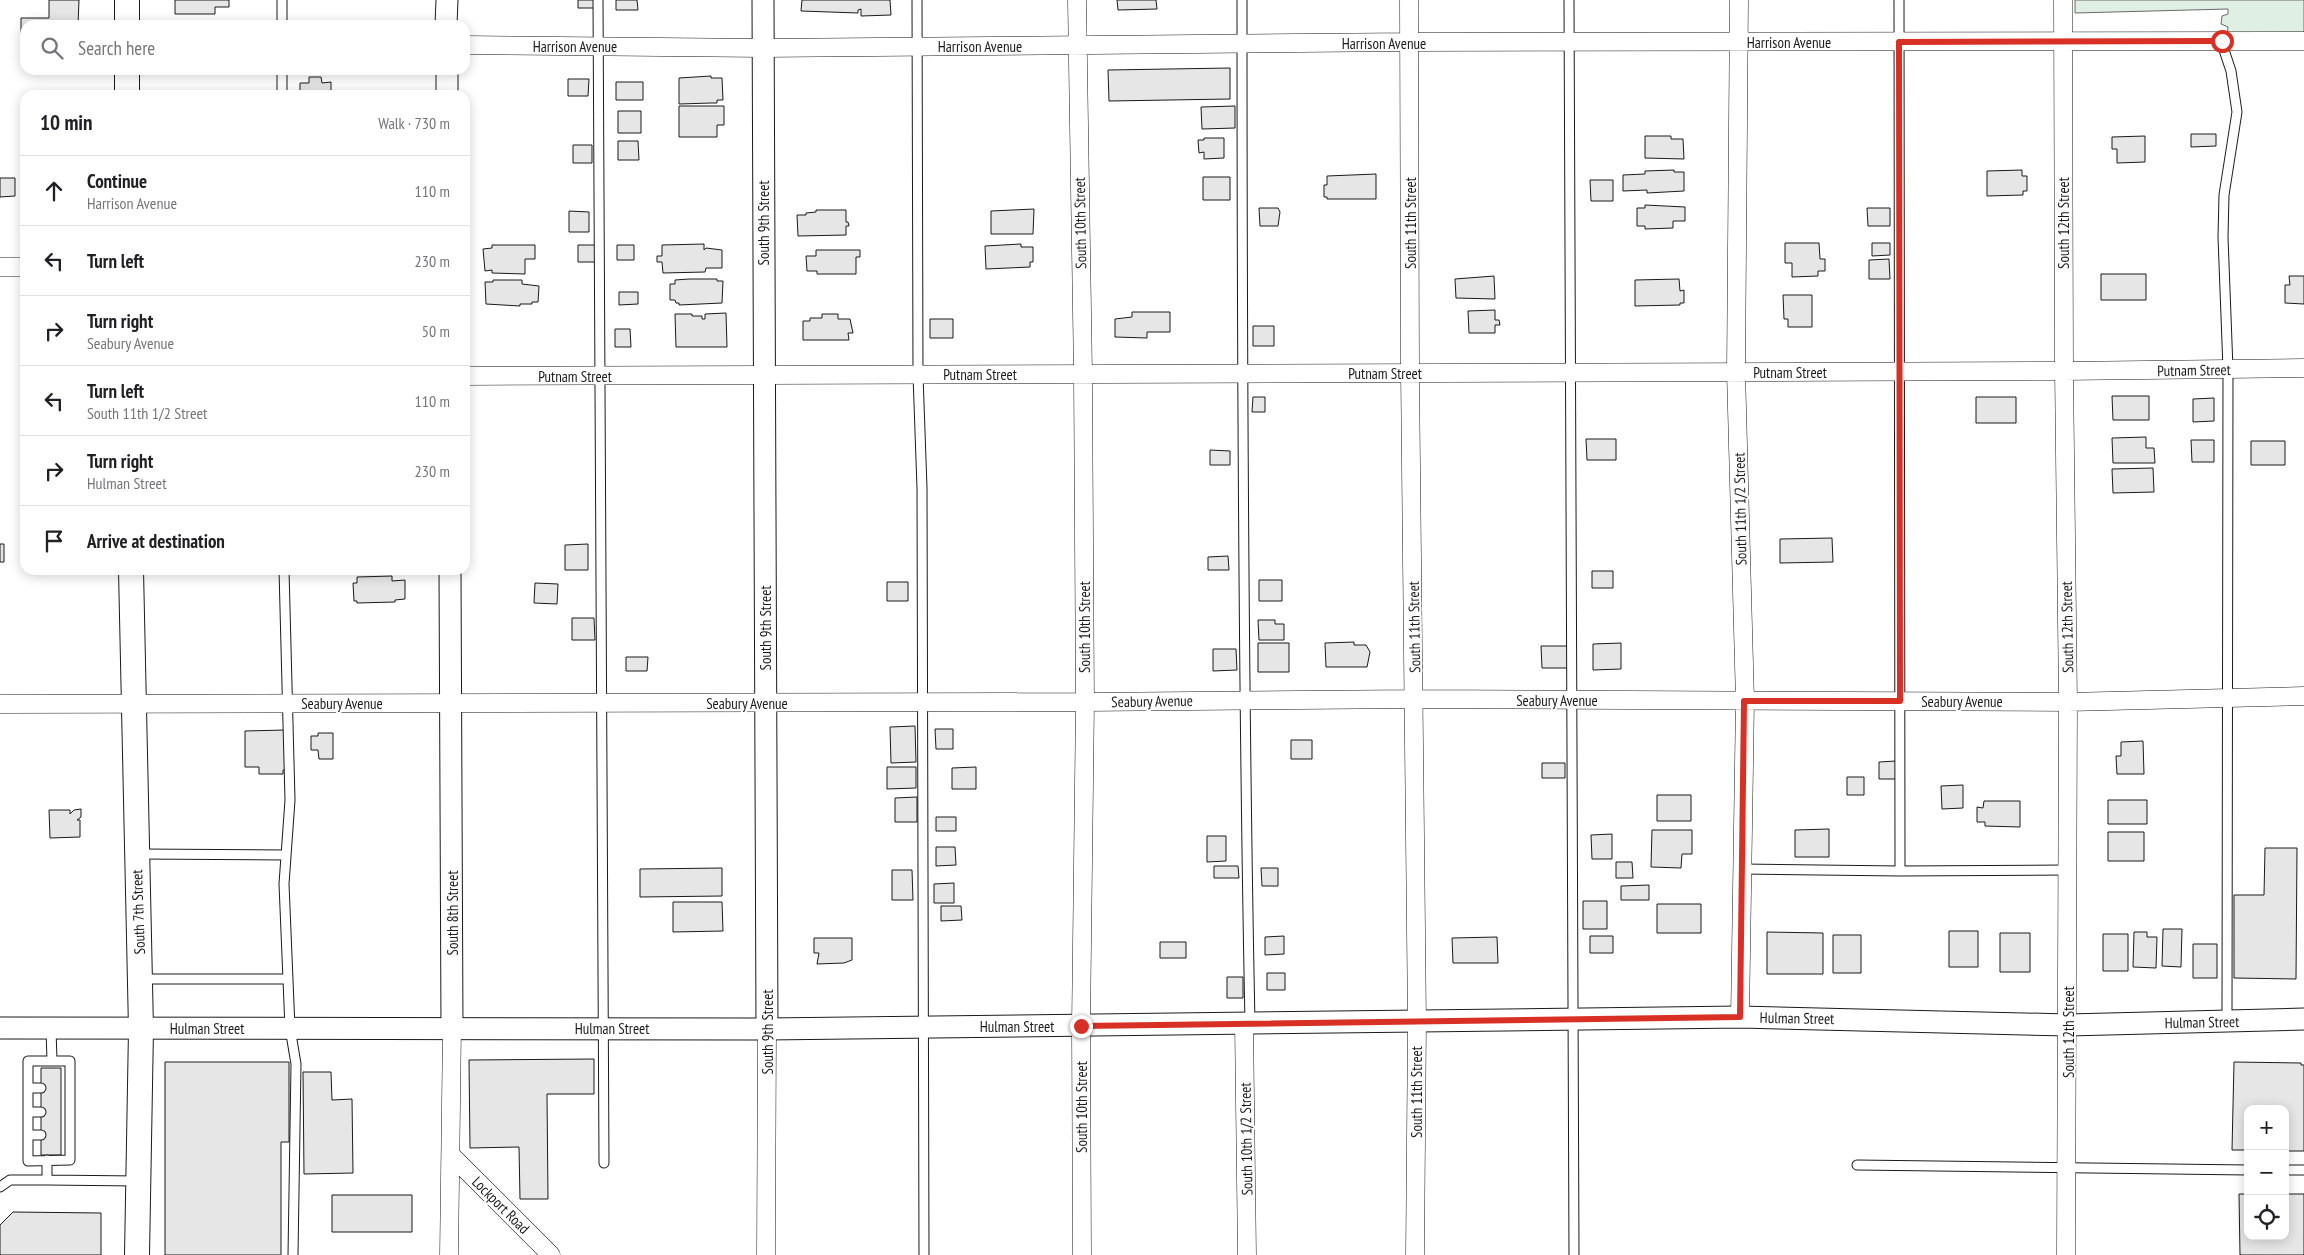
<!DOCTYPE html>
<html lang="en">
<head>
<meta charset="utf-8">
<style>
  body { margin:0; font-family:"PT Sans Narrow",sans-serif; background:#f6f6f6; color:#202124 }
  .controls { position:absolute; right:15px; bottom:15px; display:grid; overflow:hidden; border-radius:10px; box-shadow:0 2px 12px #0003 }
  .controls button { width:45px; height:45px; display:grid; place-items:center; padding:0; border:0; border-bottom:1px solid #e0e0e0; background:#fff; color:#202124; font:25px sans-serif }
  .stop { position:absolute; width:15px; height:15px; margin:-11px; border:4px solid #d93025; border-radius:50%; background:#fff }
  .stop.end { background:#d93025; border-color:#fff; box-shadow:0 1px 5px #0008 }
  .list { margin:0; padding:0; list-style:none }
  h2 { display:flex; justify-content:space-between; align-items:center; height:65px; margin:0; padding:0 20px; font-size:21px }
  h2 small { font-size:16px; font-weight:400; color:#757577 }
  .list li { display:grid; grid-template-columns:32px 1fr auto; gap:15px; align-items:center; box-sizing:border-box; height:70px; padding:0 20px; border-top:1px solid #e0e0e0 }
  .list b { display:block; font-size:19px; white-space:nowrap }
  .list p { margin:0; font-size:16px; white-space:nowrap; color:#757577 }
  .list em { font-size:16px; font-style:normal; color:#757577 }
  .icon { flex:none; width:28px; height:28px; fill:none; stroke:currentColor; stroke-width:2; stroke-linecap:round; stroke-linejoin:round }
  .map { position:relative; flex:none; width:2304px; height:1255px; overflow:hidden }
  .search { position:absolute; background:#fff; box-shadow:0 2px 12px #0003; left:20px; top:20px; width:450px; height:55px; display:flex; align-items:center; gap:12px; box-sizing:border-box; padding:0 18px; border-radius:15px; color:#757577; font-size:19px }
  .panel { position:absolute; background:#fff; box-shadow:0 2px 12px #0003; left:20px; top:90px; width:450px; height:485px; border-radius:15px }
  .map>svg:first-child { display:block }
</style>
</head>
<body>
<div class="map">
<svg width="2304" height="1255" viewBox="0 0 2304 1255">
  <rect width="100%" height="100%" fill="#fff"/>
  <path fill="#e0efe3" stroke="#6a6a6a" d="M2075,0H2304V36H2227L2228,27L2221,24L2222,16L2228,14V9L2075,13Z"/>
  <path fill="#e6e6e6" stroke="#1a1a1a" d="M49,0H79L78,25H25V39H21V18H49Z
    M175,0H229V7H215V14H175Z
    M578,0H594V8H578Z
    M616,0H637L638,10H616Z
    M802,0H890L891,15L861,16V9L858,10V13L801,11Z
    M1117,0H1156L1157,9L1118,10Z
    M1230,68V99L1109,101L1108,70Z
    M711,76V78H722L723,100H717V103H711L679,104V78Z
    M309,77H321L322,83L331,82V95H300V83H309Z
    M568,79H589L588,96H568Z
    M616,82H643V100H616Z
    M679,106H724V125H717V137H679Z
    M1235,106V128L1202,129L1201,107Z
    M618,111H641V133H618Z
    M2191,134H2216V146L2191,147Z
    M1645,136H1671V139H1683L1684,159L1645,158Z
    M2145,136V162L2117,163V149H2112V137Z
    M1204,138H1224V158L1204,159V152L1199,153L1198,140H1204Z
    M618,141H638L639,160H618Z
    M573,145H592V163H573Z
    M1674,170V172H1684V191L1647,193V190L1623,191V175L1645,174V171Z
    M2022,170V176H2027V191H2023V195L1987,196V171Z
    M1376,174V199H1327V197H1324V185H1327V176Z
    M1203,177H1230V200H1203Z
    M0,178H15V196L0,197Z
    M1590,180H1613V201H1591Z
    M1645,205L1685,207V221H1673V228L1645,229V226H1637V208H1645Z
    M1259,208H1278L1280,212L1278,226H1260Z
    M1867,208H1890V226H1868Z
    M1034,209L1033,234H991V211Z
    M816,210H846V222H848L849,226H846V235L798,236L797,215H806V213L816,212Z
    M569,211L589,212V232H569Z
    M1785,243H1819L1820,259H1825V271H1818V276L1792,277V263H1785Z
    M1872,243H1890V255L1872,256Z
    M704,244V250L706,248L722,250V268H706L705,272L663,273L662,262H657V256H662V245Z
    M1021,244V247H1033V262H1030V267L986,269L985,246Z
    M492,245H535V259H525V274L492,273V270L485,271L483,249L492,248Z
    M578,245H595V262H578Z
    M617,245H634V260H617Z
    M816,250H860V257H856V274H817V271H807L806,256H816Z
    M1889,259L1890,279H1869V260Z
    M2101,274H2146V300H2101Z
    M1494,276L1495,299L1456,298L1455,279Z
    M2289,276H2304V304L2285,303V285H2290Z
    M689,279H717V281H723L722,303L679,305V303H676L675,300H670V284H675V280Z
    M1679,279L1680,291L1684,290V303H1680V305L1635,306V280Z
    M493,280H522V284L539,286L538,302H532V304H520V306L486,304L485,282H493Z
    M619,292H638V304L619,305Z
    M1783,295H1812V327H1788V319H1784Z
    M1495,310V320H1499L1500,325H1495V333H1469L1468,311Z
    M1132,312H1170V332H1147V338L1115,337V319L1132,317Z
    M726,313L727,347H676L675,314H692V316H702V319H705V314Z
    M822,314H838V319H850L853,333H848L849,340H803V321H810V318H822Z
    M930,319H953V338H930Z
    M1253,326H1274V346H1253Z
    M615,329H630L631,347H615Z
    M2112,396H2149V420H2113Z
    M1253,397H1265V412H1252Z
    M1976,397H2016V423H1976Z
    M2214,398V421L2193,422V399Z
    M2146,437V448H2154L2155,463H2113L2112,438Z
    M1586,439H1616V460H1587Z
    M2191,440H2214V462H2192Z
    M2251,441H2285V465H2251Z
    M1210,450L1230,451V465H1210Z
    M2153,468L2154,492L2113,493L2112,469Z
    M1832,538L1833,562L1780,563V539Z
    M0,544H4V562H0Z
    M588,544V570H565V545Z
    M1228,556L1229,570H1208V557Z
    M1592,571H1613V588H1592Z
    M392,576V581L405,580V599L395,600V602L357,603V601H354L353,583H357V577Z
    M1259,580H1282V601H1259Z
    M887,582H908V601H887Z
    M535,583L558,584L557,604L534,603Z
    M572,618H594L595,640H572Z
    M1258,620H1275V624H1284V640H1259Z
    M1354,642V645H1366L1370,652L1367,667H1326L1325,643Z
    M1258,643H1289V672H1258Z
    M1621,643V669L1593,670V644Z
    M1541,646H1569V668H1542Z
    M1213,649H1236L1237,670L1213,671Z
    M626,657H648L647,671H626Z
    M915,726L916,762L891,763L890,727Z
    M935,729H953V749H936Z
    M285,730L286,770H283V774H259V767H245V731Z
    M318,733H333V759H319L318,750H311V736H318Z
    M1291,740H1312V759H1291Z
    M2143,741L2144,774H2117L2116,756H2121V742Z
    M1896,761V779H1879V762Z
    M1542,763H1565V778H1542Z
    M887,767H916V788L887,789Z
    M976,767V789H952V768Z
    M1847,777H1864V795H1847Z
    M1963,785V808L1942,809L1941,786Z
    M1657,795H1691V821H1657Z
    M917,797V822H895V798Z
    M2108,800H2147V824H2108Z
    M1984,801H2020V827L1985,826V822H1977V807L1983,808Z
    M81,809V817L77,820H80V837L50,838L49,810H70V814L74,810Z
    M936,817H956V831H936Z
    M1829,829V857H1795V830Z
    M1652,830H1692V854H1682L1681,868L1651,867Z
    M2108,832H2144V861H2108Z
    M1612,834V859H1592L1591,835Z
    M1207,836H1226V861L1207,862Z
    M936,847H955L956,865L936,866Z
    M2265,848H2297L2296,979L2234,978V895H2264Z
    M1616,862H1632L1633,878H1616Z
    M1214,866H1238L1239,878H1214Z
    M722,868V896L640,897V869Z
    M1261,868H1278V886H1262Z
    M892,870H912L913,900H892Z
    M954,883V903H934V884Z
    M1649,885V900H1621V886Z
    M1583,901H1607V929H1583Z
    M673,902H722L723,931L673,932Z
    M1657,904H1701V933H1657Z
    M941,906H961L962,920L941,921Z
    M2163,929H2182L2181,967L2162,966Z
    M1949,931H1978V967H1949Z
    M1767,932L1823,933V974H1767Z
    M2134,932H2147V937H2157L2156,968L2133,967Z
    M2000,933H2030V972H2000Z
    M2103,934H2128V971H2103Z
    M1833,935H1861V973H1833Z
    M1284,936V954L1265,955V937Z
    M1590,936H1613V953H1590Z
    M1497,937L1498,963H1453L1452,938Z
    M814,938H852V960L844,963L817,964L819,953H814Z
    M1160,942H1186V958H1160Z
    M2193,944H2217V978H2193Z
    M1267,973H1285V990H1267Z
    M1227,977H1243V998H1227Z
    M594,1059V1094H547L548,1199H520L519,1147L470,1148L469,1060Z
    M165,1062H289V1142H281V1255H165Z
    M2234,1062L2301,1063V1065H2304V1151H2285V1109H2248V1150H2232Z
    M41,1068H61V1155H41Z
    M303,1072H331L332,1100L352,1099L353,1173L304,1174Z
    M2239,1194H2248V1236H2285V1194H2304V1255H2240Z
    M332,1195H412V1232H332Z
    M13,1212L101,1213V1255H0V1225Z"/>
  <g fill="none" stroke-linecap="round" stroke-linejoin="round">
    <defs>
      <path id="service" d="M598,0L604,1163
        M917,0L918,375L922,488L924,1255
        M1242,0C1242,341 1243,682 1250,1023
        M1569,0L1574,1255
        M1899,0L1900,871
        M282,25V0
        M2221,41L2231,71L2237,112L2224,195L2223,237L2228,369L2227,1020
        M282,70V95
        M284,570L290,800L284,884L290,1028L296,1064L293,1255
        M139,854L286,855
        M1742,869L1900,871L2068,870
        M140,979H288
        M51,1029L52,1061H28V1161L70,1160V1061H52
        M28,1088H41
        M28,1112H41
        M28,1135H41
        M1857,1165L2248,1170
        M2285,1170H2304
        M47,1180L137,1181
        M0,1187L10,1180H47V1160"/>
      <path id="minor" d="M1077,0L1083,374L1085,702L1081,1026L1082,1255
        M1409,0L1410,373L1417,1022L1415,1255
        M1739,0L1736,372L1745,701L1740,1017
        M2063,0L2064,371L2068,702L2066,1255
        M465,45L763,48L1410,42L2304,41
        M0,267H25
        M465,376L2064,371L2304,368
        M0,704L1085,702L1415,699L2068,702L2304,696
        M1244,1024L1247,1255
        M451,1155L551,1255
        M449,1255L452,1028
        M766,1255L767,1029"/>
      <path id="tertiary" d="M763,0L767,1029
        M446,25L447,0
        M447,70V95
        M450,570L452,1028
        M0,1028L767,1029L1740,1017L2068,1025L2304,1019"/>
      <path id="secondary" d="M127,25V0
        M127,95V70
        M131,570L141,1029L137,1255"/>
    </defs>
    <use href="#service" stroke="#1a1a1a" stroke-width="11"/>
    <use href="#minor" stroke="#1a1a1a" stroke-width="19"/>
    <use href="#tertiary" stroke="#1a1a1a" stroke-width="23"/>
    <use href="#secondary" stroke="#1a1a1a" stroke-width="26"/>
    <use href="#service" stroke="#fff" stroke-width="9"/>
    <use href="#minor" stroke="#fff" stroke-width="18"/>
    <use href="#tertiary" stroke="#fff" stroke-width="21"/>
    <use href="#secondary" stroke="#fff" stroke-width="24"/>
  </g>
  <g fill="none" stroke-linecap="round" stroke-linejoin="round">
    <path stroke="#d93025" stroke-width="6" d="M1081,1026L1740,1017L1744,701H1900L1899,42L2222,41"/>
  </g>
  <g text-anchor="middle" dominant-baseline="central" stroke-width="4" stroke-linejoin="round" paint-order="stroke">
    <g font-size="15" fill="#1a1a1a" stroke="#fff">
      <text x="1789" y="42">Harrison Avenue</text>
      <text x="1384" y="43">Harrison Avenue</text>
      <text x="575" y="46">Harrison Avenue</text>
      <text x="980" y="46">Harrison Avenue</text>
      <text transform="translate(763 223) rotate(-90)">South 9th Street</text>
      <text transform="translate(1080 223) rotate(-91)">South 10th Street</text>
      <text transform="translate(1410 223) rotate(-90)">South 11th Street</text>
      <text transform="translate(2063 223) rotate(-90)">South 12th Street</text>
      <text transform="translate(2194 370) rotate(-1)">Putnam Street</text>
      <text x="1790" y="372">Putnam Street</text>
      <text x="1385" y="373">Putnam Street</text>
      <text x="980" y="374">Putnam Street</text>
      <text x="575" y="376">Putnam Street</text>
      <text transform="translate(1740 509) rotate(-91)">South 11th 1/2 Street</text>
      <text transform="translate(1084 627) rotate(-90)">South 10th Street</text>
      <text transform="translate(1414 627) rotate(-91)">South 11th Street</text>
      <text transform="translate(2067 627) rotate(-91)">South 12th Street</text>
      <text transform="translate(765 628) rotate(-90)">South 9th Street</text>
      <text x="1557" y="700">Seabury Avenue</text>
      <text transform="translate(1152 701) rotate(-1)">Seabury Avenue</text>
      <text x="1962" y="701">Seabury Avenue</text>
      <text x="342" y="703">Seabury Avenue</text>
      <text x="747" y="703">Seabury Avenue</text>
      <text transform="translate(138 912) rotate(-92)">South 7th Street</text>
      <text transform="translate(452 913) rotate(-90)">South 8th Street</text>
      <text transform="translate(1797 1018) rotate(1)">Hulman Street</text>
      <text transform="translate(2202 1022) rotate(-1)">Hulman Street</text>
      <text x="1017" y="1026">Hulman Street</text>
      <text x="207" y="1028">Hulman Street</text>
      <text x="612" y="1028">Hulman Street</text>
      <text transform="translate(767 1032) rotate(-90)">South 9th Street</text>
      <text transform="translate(2068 1032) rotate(-90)">South 12th Street</text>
      <text transform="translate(1416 1092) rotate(-90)">South 11th Street</text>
      <text transform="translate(1081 1107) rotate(-90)">South 10th Street</text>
      <text transform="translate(1246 1139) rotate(-91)">South 10th 1/2 Street</text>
      <text transform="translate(501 1205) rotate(45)">Lockport Road</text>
    </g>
  </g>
</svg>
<div class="controls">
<button>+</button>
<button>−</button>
<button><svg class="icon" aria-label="locate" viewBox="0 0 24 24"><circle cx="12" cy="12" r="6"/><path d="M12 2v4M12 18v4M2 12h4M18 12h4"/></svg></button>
</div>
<div class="stop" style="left:2222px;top:41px"></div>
<div class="stop end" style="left:1081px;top:1026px"></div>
<div class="search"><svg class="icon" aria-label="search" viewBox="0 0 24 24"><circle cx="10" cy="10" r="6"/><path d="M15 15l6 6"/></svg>Search here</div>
<section class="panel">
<h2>10 min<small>Walk · 730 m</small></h2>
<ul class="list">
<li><svg class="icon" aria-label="ahead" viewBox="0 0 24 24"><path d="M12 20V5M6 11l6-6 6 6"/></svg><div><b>Continue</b><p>Harrison Avenue</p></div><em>110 m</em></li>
<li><svg class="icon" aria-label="left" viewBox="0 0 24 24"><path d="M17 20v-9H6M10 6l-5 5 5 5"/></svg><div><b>Turn left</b></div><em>230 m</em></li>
<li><svg class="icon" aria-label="right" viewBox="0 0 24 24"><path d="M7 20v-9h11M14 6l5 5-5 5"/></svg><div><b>Turn right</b><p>Seabury Avenue</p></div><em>50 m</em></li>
<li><svg class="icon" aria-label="left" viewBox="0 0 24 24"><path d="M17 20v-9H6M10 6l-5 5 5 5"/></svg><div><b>Turn left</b><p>South 11th 1/2 Street</p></div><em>110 m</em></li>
<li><svg class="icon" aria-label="right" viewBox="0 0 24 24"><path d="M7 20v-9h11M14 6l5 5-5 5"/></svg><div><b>Turn right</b><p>Hulman Street</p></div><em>230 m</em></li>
<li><svg class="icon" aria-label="arrive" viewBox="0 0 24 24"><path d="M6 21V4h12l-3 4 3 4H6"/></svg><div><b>Arrive at destination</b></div></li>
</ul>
</section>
</div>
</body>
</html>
